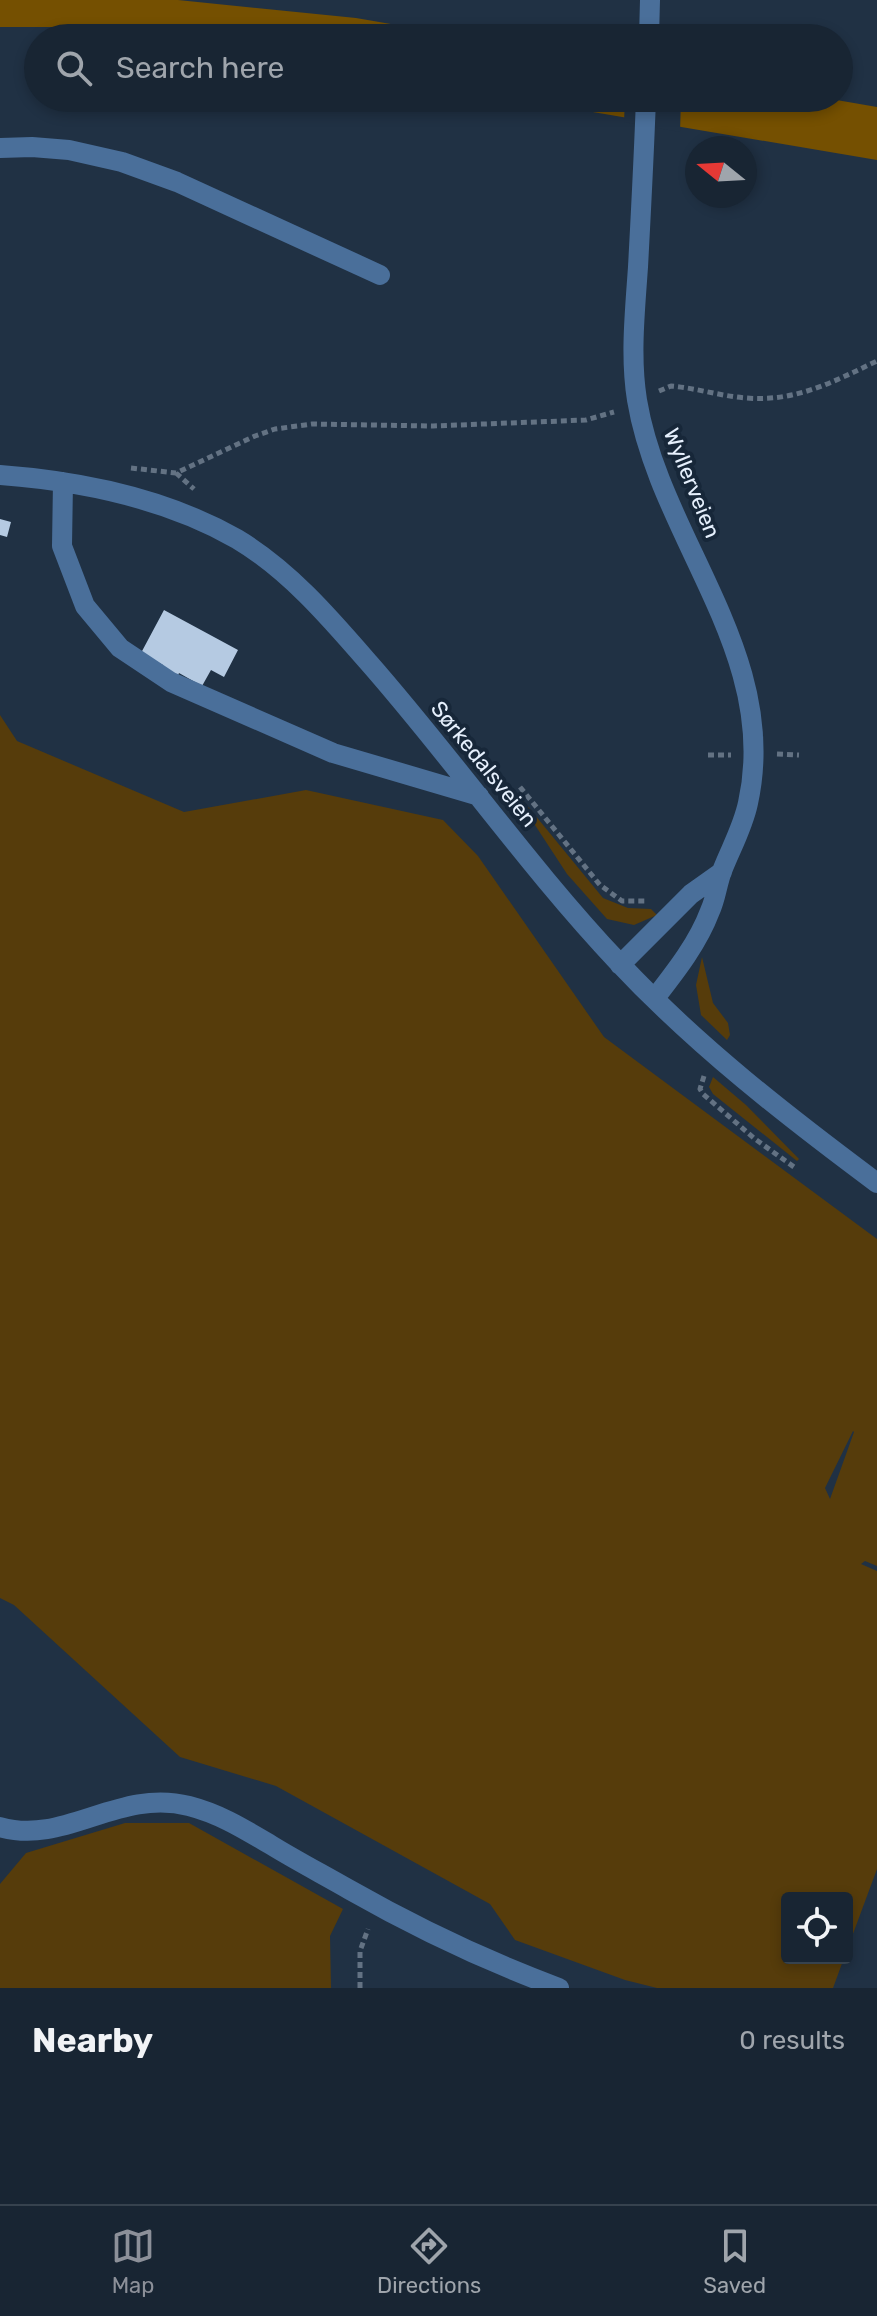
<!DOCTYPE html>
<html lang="en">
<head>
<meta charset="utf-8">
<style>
  body { margin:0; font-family:Rubik,sans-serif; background:#25313f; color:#f1f3f6 }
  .controls { position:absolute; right:24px; bottom:24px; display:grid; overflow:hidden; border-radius:8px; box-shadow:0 4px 12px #0003 }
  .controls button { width:72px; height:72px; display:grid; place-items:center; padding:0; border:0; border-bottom:2px solid #36424e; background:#182533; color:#f1f3f6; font:40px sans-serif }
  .compass { position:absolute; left:685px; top:136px; width:72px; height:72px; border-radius:50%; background:#182533; box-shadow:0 4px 12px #0003; rotate:288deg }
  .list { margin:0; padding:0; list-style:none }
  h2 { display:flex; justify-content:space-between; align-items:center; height:104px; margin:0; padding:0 32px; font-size:34px }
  h2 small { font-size:26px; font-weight:400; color:#9fa5ac }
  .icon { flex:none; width:44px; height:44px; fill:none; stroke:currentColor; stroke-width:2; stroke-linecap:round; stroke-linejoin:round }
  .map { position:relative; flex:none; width:877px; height:1988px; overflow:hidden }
  .search { position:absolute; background:#182533; box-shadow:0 4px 12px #0003; left:24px; right:24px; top:24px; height:88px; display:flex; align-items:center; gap:20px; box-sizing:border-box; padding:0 28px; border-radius:44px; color:#9fa5ac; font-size:30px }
  .sheet { height:216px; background:#182533 }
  nav { display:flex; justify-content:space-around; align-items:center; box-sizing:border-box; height:112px; border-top:2px solid #36424e; background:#182533; font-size:22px; color:#9fa5ac }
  nav a { display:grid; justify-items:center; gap:4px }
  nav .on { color:#8c9099 }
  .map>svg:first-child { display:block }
</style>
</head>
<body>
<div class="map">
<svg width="877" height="1988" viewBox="0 0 877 1988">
  <rect width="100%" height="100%" fill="#203144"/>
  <path fill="#563c0b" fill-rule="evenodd" d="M0,715L17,741L184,812L306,790L443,820L478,856L604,1037L877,1239V1566L865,1561L861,1564L877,1571V1869L847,1950V1898H787V1958H844L833,1988H657L625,1980L515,1940L490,1904L276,1786L180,1757L14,1605L0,1598ZM853,1431L854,1432L830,1499L825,1488Z
    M516,792L603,898L628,908L651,909L657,915L634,925L607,919L567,874L514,793Z
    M702,957L713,1003L728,1023L730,1035L727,1040L701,1015L696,985Z
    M713,1077L746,1105L799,1159L797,1161L713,1094L709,1087Z
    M125,1823H189L343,1909L330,1936L331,1988H0V1884L26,1853Z"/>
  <path fill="#755001" d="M0,0H178L356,18L472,38H236L132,27H0Z
    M510,98H825L877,107V160Z"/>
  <path fill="#203144" d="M625,98H681L680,132L624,122Z"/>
  <path fill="#b5cae2" d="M0,519L11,522L7,537L0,535Z
    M164,610L238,650L224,677L211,670L202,686L179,673L176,680L159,672L163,665L141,653Z"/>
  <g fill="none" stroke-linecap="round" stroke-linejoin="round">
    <path stroke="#637283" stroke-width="5" stroke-dasharray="6 4" stroke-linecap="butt" d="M659,391L671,386C696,388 720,396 746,398C796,402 833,382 877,361
      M131,468L176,473L255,436L275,429L312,424L433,426L586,420L614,412
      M176,473L194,489
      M777,754L799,755
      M708,755H731
      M520,787L600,885L622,901H648
      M704,1076L700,1089L703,1094L755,1139L794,1167
      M360,1988V1951L368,1929"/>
    <path stroke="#4a6f9a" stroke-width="20" d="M649,38L650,0
      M646,98C644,155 641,211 638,267C635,311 630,357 637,400C660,539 781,654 748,803C743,827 731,848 722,871C717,884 716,898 710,911C698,943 676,971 655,998
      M0,148L32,147L69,150L122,162L177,182L380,275
      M0,475C80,481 167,499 237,539C289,570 330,618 369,663C455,761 530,869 620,964C697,1046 787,1116 877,1183
      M63,482L62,546L85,606L120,648L171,682L333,753L479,796
      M620,965L691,894L722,872
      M0,1827C65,1846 118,1788 189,1806C220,1814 244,1829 271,1845C297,1861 324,1875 350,1890C415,1927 489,1962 559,1988"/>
  </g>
  <g text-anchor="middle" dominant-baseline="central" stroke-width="8" stroke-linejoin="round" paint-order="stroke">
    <g font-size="22" fill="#e6f0fd" stroke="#172739">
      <text transform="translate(692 483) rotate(68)">Wyllerveien</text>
      <text transform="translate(484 764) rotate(51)">Sørkedalsveien</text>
    </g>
  </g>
</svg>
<div class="controls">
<button><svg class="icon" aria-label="locate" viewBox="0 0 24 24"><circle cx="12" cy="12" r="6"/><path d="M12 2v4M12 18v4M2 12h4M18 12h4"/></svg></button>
</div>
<svg class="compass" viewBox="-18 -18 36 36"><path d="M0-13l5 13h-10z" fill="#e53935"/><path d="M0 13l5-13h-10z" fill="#9fa5ac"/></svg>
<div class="search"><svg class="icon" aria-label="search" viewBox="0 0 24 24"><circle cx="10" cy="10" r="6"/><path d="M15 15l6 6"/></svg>Search here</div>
</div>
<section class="sheet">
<h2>Nearby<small>0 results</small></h2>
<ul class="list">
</ul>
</section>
<nav>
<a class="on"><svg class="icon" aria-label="map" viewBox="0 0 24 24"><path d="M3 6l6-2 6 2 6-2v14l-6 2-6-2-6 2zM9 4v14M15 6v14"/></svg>Map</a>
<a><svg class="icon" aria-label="directions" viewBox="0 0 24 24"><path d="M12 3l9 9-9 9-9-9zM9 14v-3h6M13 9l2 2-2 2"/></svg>Directions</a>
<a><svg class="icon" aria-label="saved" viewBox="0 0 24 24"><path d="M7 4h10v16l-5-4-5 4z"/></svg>Saved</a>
</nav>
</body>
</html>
